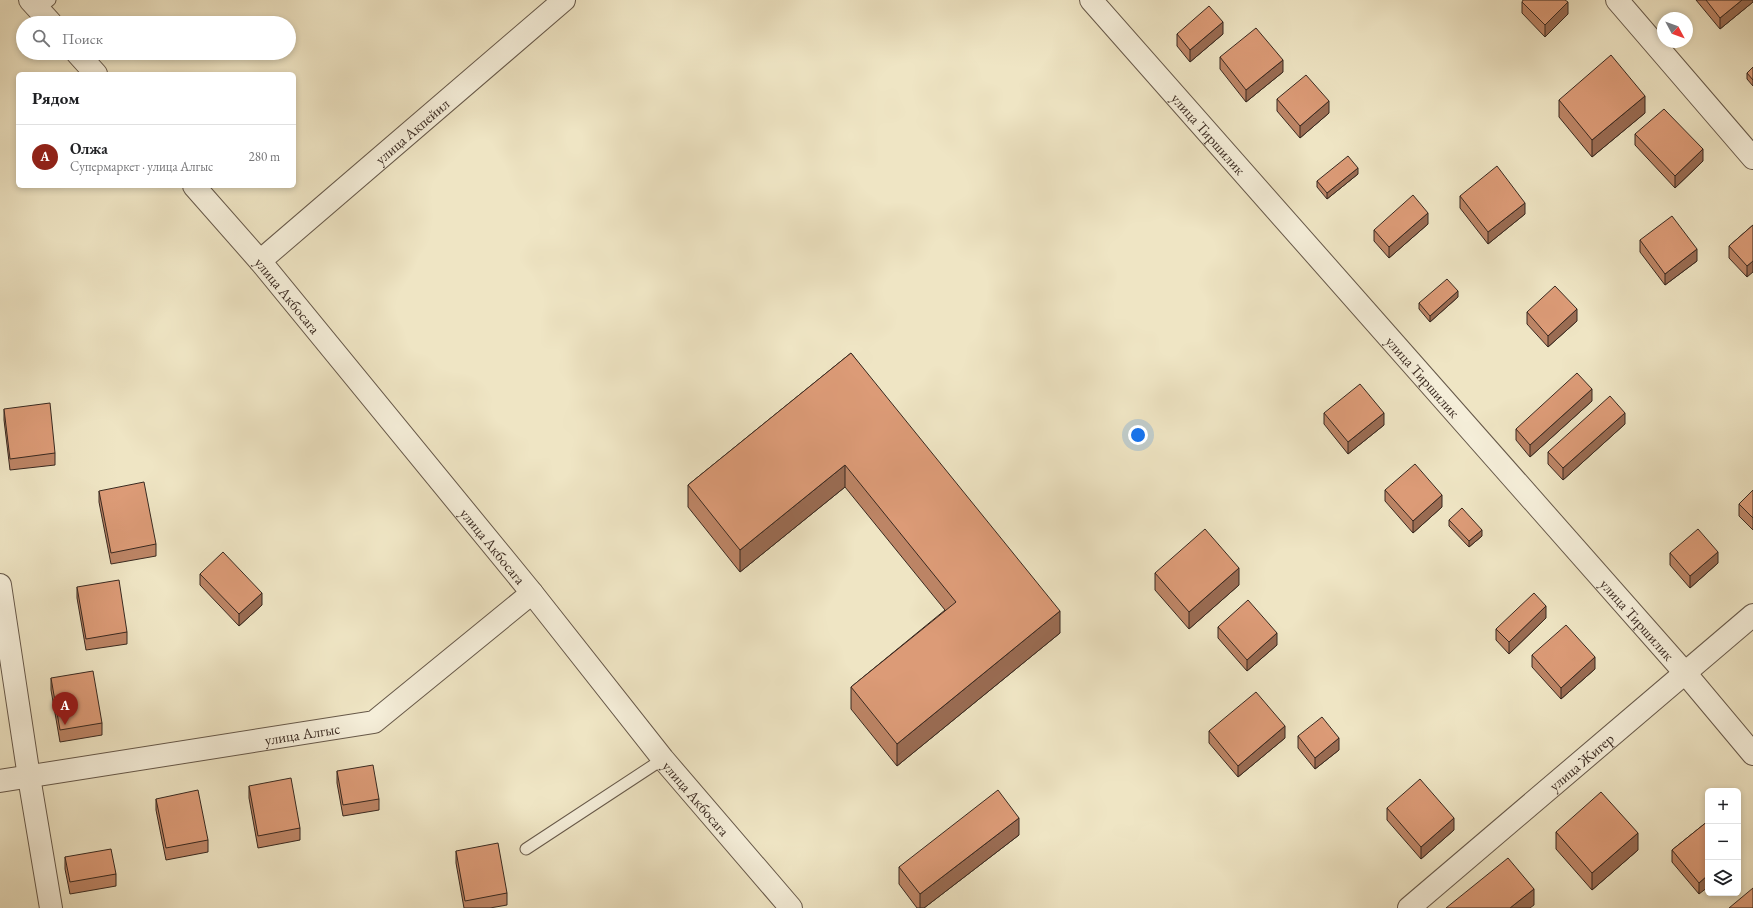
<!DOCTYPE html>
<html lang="ru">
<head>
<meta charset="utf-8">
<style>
  body { margin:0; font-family:"EB Garamond",serif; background:#f6f6f6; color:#202124 }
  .controls { position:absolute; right:12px; bottom:12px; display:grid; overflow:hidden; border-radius:6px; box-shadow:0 2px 6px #0003 }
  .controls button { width:36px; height:36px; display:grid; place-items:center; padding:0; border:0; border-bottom:1px solid #e0e0e0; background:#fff; color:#202124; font:20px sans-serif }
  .compass { position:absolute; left:1657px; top:12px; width:36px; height:36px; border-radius:50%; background:#fff; box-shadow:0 2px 6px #0003; rotate:131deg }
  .you { position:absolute; left:1138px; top:435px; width:14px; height:14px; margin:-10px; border:3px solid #fff; border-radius:50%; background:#1a73e8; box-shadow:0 0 0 6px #1a73e833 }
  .badge { display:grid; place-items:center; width:26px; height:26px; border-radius:50%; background:#8f2418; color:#fff; font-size:13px; font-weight:700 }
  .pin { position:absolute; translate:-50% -33px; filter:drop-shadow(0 1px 2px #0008) }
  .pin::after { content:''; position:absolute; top:21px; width:14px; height:12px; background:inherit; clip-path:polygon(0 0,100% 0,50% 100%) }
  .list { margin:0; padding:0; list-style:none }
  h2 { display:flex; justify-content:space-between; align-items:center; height:52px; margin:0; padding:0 16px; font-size:17px }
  h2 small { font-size:13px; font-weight:400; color:#757577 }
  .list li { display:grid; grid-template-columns:26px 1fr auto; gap:12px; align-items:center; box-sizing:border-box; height:64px; padding:0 16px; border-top:1px solid #e0e0e0 }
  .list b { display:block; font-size:15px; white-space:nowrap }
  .list p { margin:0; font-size:13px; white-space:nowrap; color:#757577 }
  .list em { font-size:13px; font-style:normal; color:#757577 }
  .icon { flex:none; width:22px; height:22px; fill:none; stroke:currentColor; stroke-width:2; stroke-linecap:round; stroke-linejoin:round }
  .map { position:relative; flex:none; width:1753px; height:908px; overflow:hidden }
  .search { position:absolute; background:#fff; box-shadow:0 2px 6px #0003; left:16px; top:16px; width:280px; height:44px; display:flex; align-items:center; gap:10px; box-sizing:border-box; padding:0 14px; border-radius:22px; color:#757577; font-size:15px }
  .panel { position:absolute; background:#fff; box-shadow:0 2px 6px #0003; left:16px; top:72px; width:280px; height:116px; border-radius:6px }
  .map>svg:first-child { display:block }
</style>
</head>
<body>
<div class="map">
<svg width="1753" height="908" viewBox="0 0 1753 908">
  <rect width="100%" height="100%" fill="#efe5c4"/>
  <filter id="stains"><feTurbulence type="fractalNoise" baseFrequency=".005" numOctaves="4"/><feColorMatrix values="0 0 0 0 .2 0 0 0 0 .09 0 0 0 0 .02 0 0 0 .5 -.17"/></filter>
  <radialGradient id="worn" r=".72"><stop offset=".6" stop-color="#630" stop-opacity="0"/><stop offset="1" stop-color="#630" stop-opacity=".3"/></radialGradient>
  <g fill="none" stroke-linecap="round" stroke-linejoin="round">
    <defs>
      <path id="service" d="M39,9L50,0
        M526,849L663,759"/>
      <g id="minor">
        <path d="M30,0L51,23"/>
        <path id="s1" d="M1091,0L1686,674L1753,754"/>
        <path d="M1617,0L1753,158"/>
        <path d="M77,53L96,74"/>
        <path id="s2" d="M194,186L260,261L532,593L663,759L791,908"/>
        <path id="s3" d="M260,261L564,0"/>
        <path d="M0,585L29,777L51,908"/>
        <path id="s4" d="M0,781L374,722L532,593"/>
        <path id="s5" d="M1409,908L1753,615"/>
      </g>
    </defs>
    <use href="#service" stroke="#665849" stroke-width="13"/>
    <use href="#minor" stroke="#665849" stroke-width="24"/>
    <use href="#service" stroke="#f5eed9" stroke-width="11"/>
    <use href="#minor" stroke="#f5eed9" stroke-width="22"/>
  </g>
  <path fill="#bd8566" stroke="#392920" d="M1696,0H1753V2L1720,29Z
    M1522,2L1568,14L1545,37L1522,13Z
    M1177,34H1223L1190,62L1177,46Z
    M1220,57L1283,72L1246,102L1220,69Z
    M1753,67V86L1747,79V73Z
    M1277,99L1329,113L1300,138L1277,111Z
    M1559,100L1645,113L1592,157L1559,117Z
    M1635,134L1703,161L1675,188L1635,145Z
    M1358,174L1327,199L1317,187V181Z
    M1460,196L1525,214L1488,244L1460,208Z
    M1428,224L1389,258L1374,241V230Z
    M1753,225L1747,277L1729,258V246Z
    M1640,240L1697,261L1665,285L1640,252Z
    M1458,297L1430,322L1419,309V303Z
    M1527,312L1577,321L1548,347L1527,324Z
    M851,353L1060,633L897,766L851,709V687L945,610L845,487L740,572L688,507V485Z
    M1592,401L1530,457L1516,440V429Z
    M4,409L55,453V465L10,470L4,420Z
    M1324,413L1384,425L1348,454L1324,424Z
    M1625,424L1563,480L1548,464V452Z
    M1385,490L1442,507L1413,533L1385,501Z
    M1753,490V530L1739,516V504Z
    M99,491L156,544V556L111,564L99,502Z
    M1449,520L1482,536L1469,547L1449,526Z
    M1670,553L1718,563L1690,588L1670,565Z
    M1155,573L1239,585L1189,629L1155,590Z
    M200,574L262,605L239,626L200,585Z
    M77,587L127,632V644L86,650L77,598Z
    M1546,618L1509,654L1496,640V629Z
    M1218,627L1277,645L1247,671L1218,638Z
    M1532,655L1595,669L1561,699L1532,667Z
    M51,678L102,723V735L60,742L51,690Z
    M1209,731L1285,738L1238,777L1209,743Z
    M1298,736L1339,750L1315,769L1298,748Z
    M337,771L379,799V810L343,816L337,783Z
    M249,786L300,828V840L258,848L249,798Z
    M156,799L208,840V852L166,860L156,810Z
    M1387,808L1454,830L1421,859L1387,820Z
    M1708,821L1699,894L1672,862V850Z
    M1556,832L1638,850L1592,890L1556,849Z
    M1019,835L924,908H917L899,884V867Z
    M456,851L507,893V905L490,908H464L456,863Z
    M65,857L116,874V886L70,894L65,869Z"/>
  <path fill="#9a6c53" stroke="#392920" d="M1742,0H1753V2L1720,29V18Z
    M1568,2V14L1545,37V25Z
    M1223,22V34L1190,62V50Z
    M1283,60V72L1246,102V90Z
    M1645,96V113L1592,157V140Z
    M1329,101V113L1300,138V126Z
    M1703,149V161L1675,188V176Z
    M1358,168V174L1327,199V193Z
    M1525,203V214L1488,244V232Z
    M1428,213V224L1389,258V247Z
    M1697,249V261L1665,285V274Z
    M1753,261V272L1747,277V266Z
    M1458,291V297L1430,322V316Z
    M1577,309V321L1548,347V336Z
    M1592,389V401L1530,457V445Z
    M1384,413V425L1348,454V442Z
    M1625,413V424L1563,480V468Z
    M845,465V487L740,572V550Z
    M1442,495V507L1413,533V521Z
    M1482,530V536L1469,547V541Z
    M1718,552V563L1690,588V576Z
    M1239,568V585L1189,629V612Z
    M262,593V605L239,626V614Z
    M1546,606V618L1509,654V642Z
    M1060,611V633L897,766V744Z
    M1277,633V645L1247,671V660Z
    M1595,657V669L1561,699V688Z
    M1285,726V738L1238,777V766Z
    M1339,738V750L1315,769V758Z
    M1019,818V835L924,908H920V894Z
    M1454,818V830L1421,859V847Z
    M1638,833V850L1592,890V873Z
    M1708,875V887L1699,894V883Z
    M1534,889V905L1530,908H1510Z"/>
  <path fill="#dc9b77" stroke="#392920" d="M1523,0H1565L1568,2L1545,25L1522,2Z
    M1706,0H1742L1720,18Z
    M1209,6L1223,22L1190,50L1177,34Z
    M1256,28L1283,60L1246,90L1220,57Z
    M1611,55L1645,96L1592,140L1559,100Z
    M1753,67V80L1747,73Z
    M1306,75L1329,101L1300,126L1277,99Z
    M1664,109L1703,149L1675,176L1635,134Z
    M1348,156L1358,168L1327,193L1317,181Z
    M1497,166L1525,203L1488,232L1460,196Z
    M1413,195L1428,213L1389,247L1374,230Z
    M1672,216L1697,249L1665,274L1640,240Z
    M1753,225V261L1747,266L1729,246Z
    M1447,279L1458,291L1430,316L1419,303Z
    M1555,286L1577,309L1548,336L1527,312Z
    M851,353L1060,611L897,744L851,687L956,602L845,465L740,550L688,485Z
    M1577,373L1592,389L1530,445L1516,429Z
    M1360,384L1384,413L1348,442L1324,413Z
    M1610,396L1625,413L1563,468L1548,452Z
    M50,403L55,453L10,459L4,409Z
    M1415,464L1442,495L1413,521L1385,490Z
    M144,482L156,544L111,553L99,491Z
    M1753,490V518L1739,504Z
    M1462,508L1482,530L1469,541L1449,520Z
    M1205,529L1239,568L1189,612L1155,573Z
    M1698,529L1718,552L1690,576L1670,553Z
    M223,552L262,593L239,614L200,574Z
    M119,580L127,632L86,639L77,587Z
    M1534,593L1546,606L1509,642L1496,629Z
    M1248,600L1277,633L1247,660L1218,627Z
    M1566,625L1595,657L1561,688L1532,655Z
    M93,671L102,723L60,730L51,678Z
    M1256,692L1285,726L1238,766L1209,731Z
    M1322,717L1339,738L1315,758L1298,736Z
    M373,765L379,799L343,805L337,771Z
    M291,778L300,828L258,836L249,786Z
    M1420,779L1454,818L1421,847L1387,808Z
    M198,790L208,840L166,848L156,799Z
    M998,790L1019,818L920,894L899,867Z
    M1601,792L1638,833L1592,873L1556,832Z
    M1708,821V875L1699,883L1672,850Z
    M498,843L507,893L465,901L456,851Z
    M111,849L116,874L70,882L65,857Z
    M1508,858L1534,889L1510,908H1446Z
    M1753,888V908H1729Z"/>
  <g text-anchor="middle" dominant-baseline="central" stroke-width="3.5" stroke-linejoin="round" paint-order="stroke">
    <g font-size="15" fill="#392920" stroke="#f5eed9">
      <text stroke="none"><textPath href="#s3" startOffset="200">улица Акпейил</textPath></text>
      <text stroke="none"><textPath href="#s1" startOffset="178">улица Тиршилик</textPath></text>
      <text stroke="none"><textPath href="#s2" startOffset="144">улица Акбосага</textPath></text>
      <text stroke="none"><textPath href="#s1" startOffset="502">улица Тиршилик</textPath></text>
      <text stroke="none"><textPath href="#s2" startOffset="468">улица Акбосага</textPath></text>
      <text stroke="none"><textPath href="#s1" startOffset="826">улица Тиршилик</textPath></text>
      <text stroke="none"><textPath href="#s4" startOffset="306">улица Алгыс</textPath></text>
      <text stroke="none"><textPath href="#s5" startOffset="226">улица Жигер</textPath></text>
      <text stroke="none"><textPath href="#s2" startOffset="792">улица Акбосага</textPath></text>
    </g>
  </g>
  <rect width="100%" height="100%" filter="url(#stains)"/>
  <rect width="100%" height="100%" fill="url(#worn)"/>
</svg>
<div class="controls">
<button>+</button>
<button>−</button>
<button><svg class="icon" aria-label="layers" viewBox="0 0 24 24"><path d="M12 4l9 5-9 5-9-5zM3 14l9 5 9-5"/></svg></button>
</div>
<svg class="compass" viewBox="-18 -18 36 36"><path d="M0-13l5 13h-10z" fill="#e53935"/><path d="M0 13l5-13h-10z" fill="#757577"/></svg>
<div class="you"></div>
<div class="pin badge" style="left:65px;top:725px">A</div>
<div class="search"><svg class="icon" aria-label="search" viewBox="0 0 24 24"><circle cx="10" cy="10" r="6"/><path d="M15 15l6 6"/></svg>Поиск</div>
<section class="panel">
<h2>Рядом<small></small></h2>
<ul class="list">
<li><span class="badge">A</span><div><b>Олжа</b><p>Супермаркет · улица Алгыс</p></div><em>280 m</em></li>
</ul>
</section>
</div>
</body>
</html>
